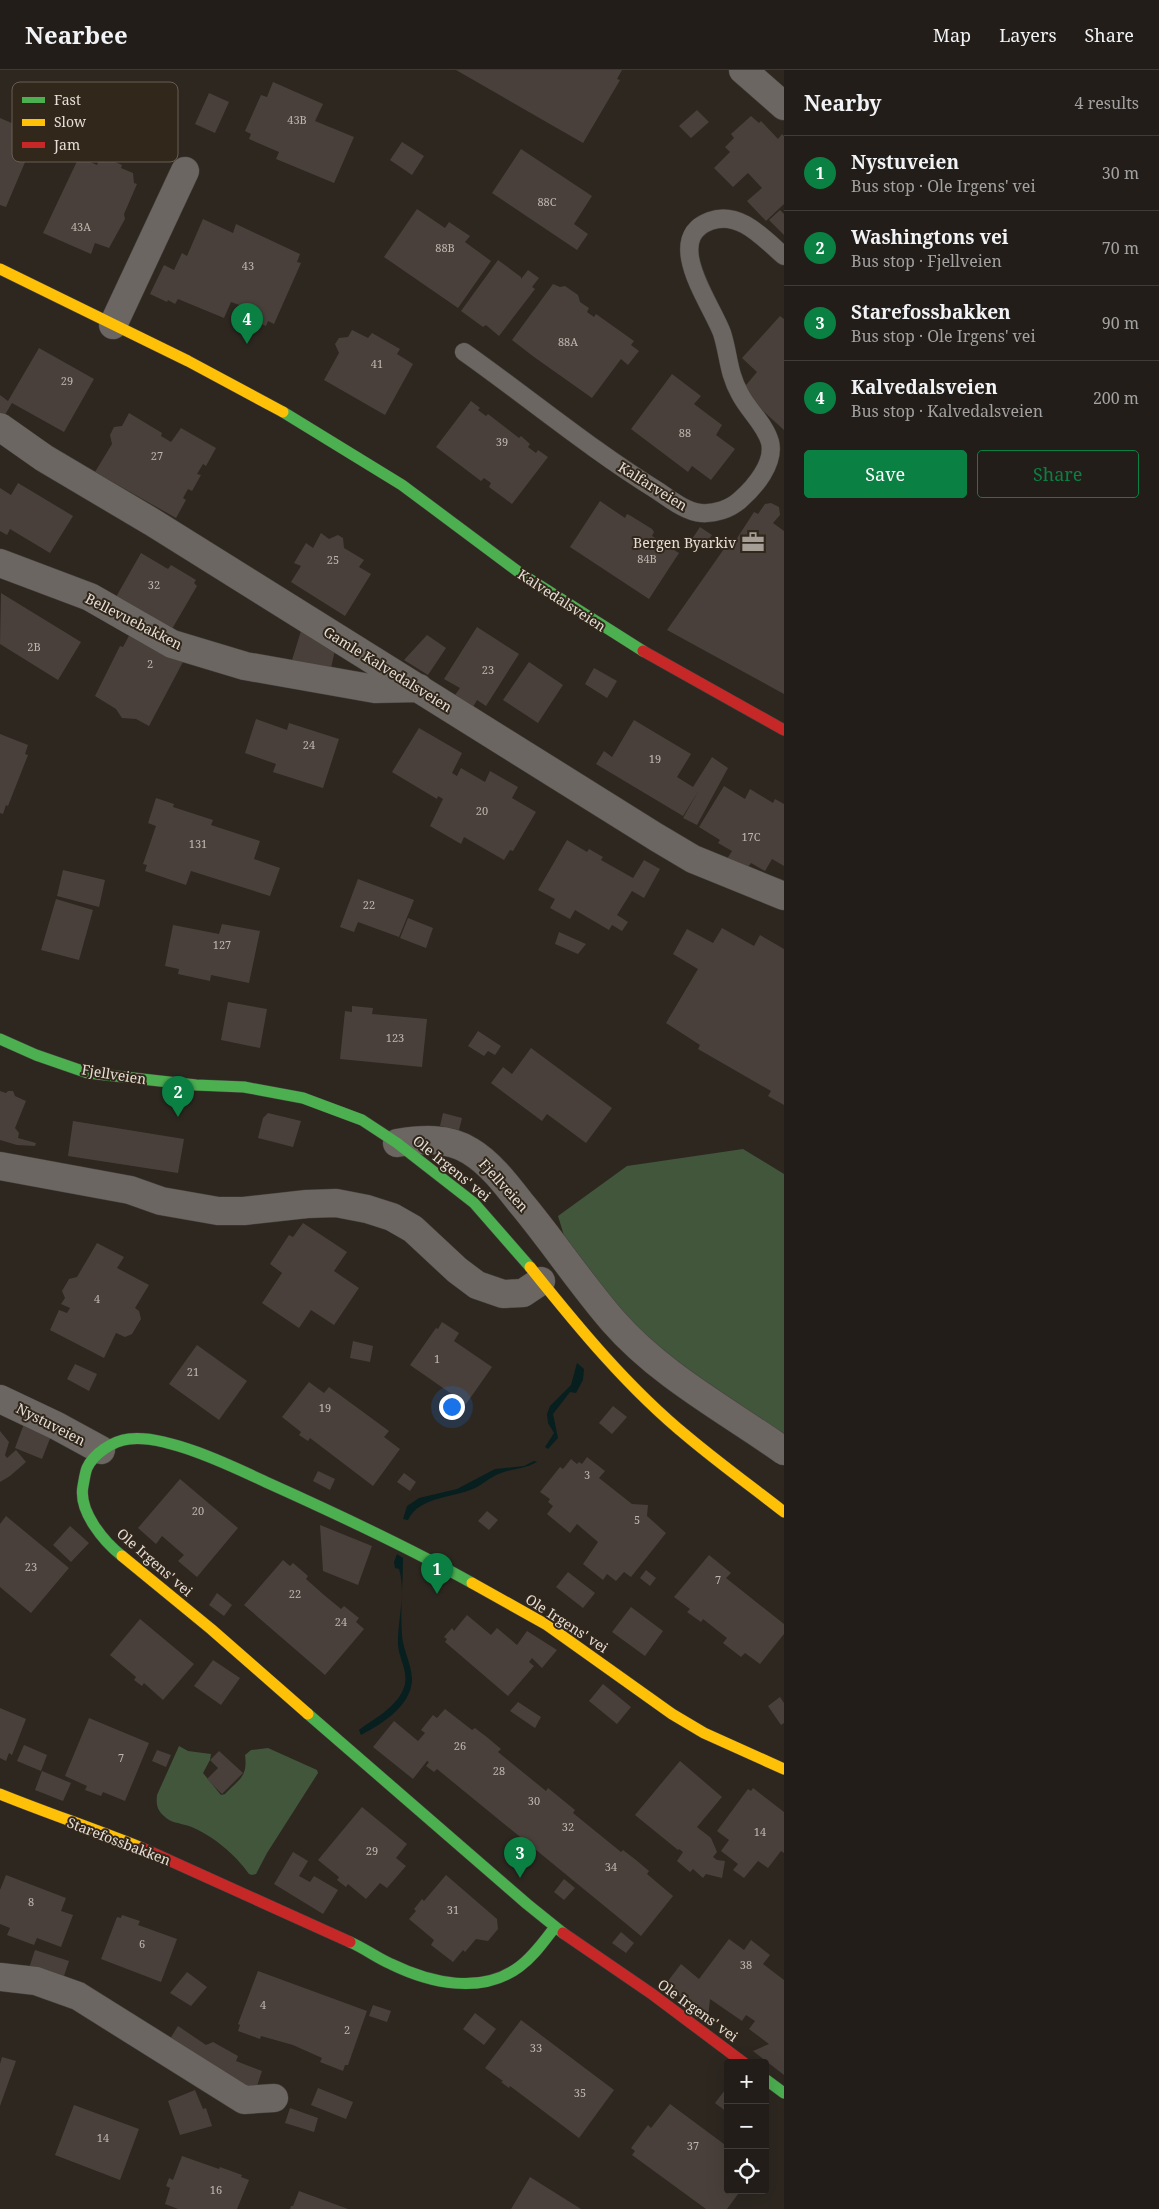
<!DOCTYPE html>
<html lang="en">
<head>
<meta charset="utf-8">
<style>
  body { margin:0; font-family:"Noto Serif",serif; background:#2e2a25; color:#f1f3f6 }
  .controls { position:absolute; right:15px; bottom:15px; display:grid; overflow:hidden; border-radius:5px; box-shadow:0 5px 20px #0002 }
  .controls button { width:45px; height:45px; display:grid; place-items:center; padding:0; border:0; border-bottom:1px solid #3f3b37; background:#221d18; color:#f1f3f6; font:25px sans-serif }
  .you { position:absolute; left:451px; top:1336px; width:18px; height:18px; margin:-12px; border:4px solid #fff; border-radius:50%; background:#1a73e8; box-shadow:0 0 0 8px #1a73e833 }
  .badge { display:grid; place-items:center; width:32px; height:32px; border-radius:50%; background:#0b8043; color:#fff; font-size:16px; font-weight:700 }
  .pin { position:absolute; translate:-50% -41px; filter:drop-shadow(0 1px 2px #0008) }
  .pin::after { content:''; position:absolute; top:26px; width:18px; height:15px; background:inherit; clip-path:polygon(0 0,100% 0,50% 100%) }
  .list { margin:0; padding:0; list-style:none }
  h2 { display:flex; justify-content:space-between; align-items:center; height:65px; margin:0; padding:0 20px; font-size:21px }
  h2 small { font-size:16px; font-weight:400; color:#a2a2a2 }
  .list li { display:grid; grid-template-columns:32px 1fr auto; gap:15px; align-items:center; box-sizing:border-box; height:75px; padding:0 20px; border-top:1px solid #3f3b37 }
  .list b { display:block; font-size:19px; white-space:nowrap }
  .list p { margin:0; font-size:16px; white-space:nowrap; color:#a2a2a2 }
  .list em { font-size:16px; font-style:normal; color:#a2a2a2 }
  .actions { display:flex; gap:10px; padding:15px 20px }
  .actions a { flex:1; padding:11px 0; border:1px solid #0b8043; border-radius:5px; text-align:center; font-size:18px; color:#0b8043 }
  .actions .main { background:#0b8043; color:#fff }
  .icon { flex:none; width:28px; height:28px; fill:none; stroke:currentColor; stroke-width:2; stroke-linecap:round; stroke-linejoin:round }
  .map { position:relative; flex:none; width:784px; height:2139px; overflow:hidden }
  header { display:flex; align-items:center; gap:30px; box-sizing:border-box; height:70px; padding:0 25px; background:#221d18; border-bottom:1px solid #3f3b37 }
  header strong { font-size:24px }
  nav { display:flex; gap:28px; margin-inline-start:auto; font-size:18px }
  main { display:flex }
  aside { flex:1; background:#221d18 }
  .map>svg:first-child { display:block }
</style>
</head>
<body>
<header>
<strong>Nearbee</strong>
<nav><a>Map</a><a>Layers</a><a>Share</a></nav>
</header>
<main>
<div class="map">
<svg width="784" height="2139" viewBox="0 0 784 2139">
  <rect width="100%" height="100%" fill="#2d2720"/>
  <path fill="#42563c" d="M743,1079L784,1104V1367L666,1300L573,1195L558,1146L627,1096Z
    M179,1676L188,1681L211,1684L210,1690L203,1703L221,1725L225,1724C239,1709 248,1707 245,1685L251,1680L268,1678L317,1700L318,1703L267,1783L256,1804L252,1805L249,1804C235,1784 212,1765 189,1756C180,1753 170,1753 164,1746C157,1740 156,1734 157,1725Z"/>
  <path fill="#071f1f" d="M577,1293L584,1299L583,1310L576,1323L570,1322L553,1344L558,1368L548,1379L545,1377L554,1363L548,1353L547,1344L550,1336L571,1315Z
    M534,1391L537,1392C524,1399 517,1398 504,1402C492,1405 484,1414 473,1419C451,1428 419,1427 408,1450L403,1449L407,1436L419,1428L457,1419L495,1399L524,1396Z
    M397,1484L403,1488C403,1513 400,1539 402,1565C403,1580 412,1595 412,1610C411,1636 382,1654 361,1665L359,1660C375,1648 394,1639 403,1620C411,1602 397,1588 398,1571C398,1549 406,1521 399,1499L395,1498L394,1492Z"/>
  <path fill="#49403b" d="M456,0H622L617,9L620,10L583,73Z
    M273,12L323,34L315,51L354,67L334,113L276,89L279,82L249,69L251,64L245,61L261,25L267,27Z
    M209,23L229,32L215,63L195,54Z
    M697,40L709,52L691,68L679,56Z
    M751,46L759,53L761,51L778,69L782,64L784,66V134L766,151L747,131L762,118L748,103L733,117L714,98L730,82L725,77L734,68L731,64Z
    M0,48L37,64L6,137L0,135Z
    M402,72L424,86L412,105L390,90Z
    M521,79L592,126L574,154L588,164L577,180L492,123Z
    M101,86L122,95L121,98L133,103L134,113L137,114L124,144L125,149L109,178L95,173L91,184L43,163L79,87L97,95Z
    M417,139L445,158L449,152L470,166L465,172L491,191L458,238L384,187Z
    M780,140L784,144V165L769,150Z
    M203,149L233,163L236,154L300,184L297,192L301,193L274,254L268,251L266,256L243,246L245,241L241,239L242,236L231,232L224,248L178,229L175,234L168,230L167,232L150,224L164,195L174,200L182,183L187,186Z
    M498,190L521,207V209L528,200L539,208L532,217L535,219L499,266L486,255L483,257L461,241Z
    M553,214L560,217L565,216L578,225L580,232L589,238L587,242L594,247L596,244L634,271L631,275L639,281L628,295L621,289L592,328L534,287L512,270Z
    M780,246L784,249V360L741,321L757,302L742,288Z
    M352,260L368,268L372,263L400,279L397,284L413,294L385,345L324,310L339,283L335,274L339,268L348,267Z
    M39,278L94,309L64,362L12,333L3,348L0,347V325L8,331Z
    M672,304L701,326L694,334L722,355L716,365L735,379L711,410L692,396L688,402L631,359Z
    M471,331L480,338L478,340L486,346L488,344L519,368L521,366L530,374L528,377L536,383L538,380L548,387L512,434L489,417L491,413L484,408L481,411L436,377Z
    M129,343L162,363L161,366L171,372L181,358L216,378L206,396L203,394L197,404L201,405L192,421L188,419L183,428L186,430L176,448L95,402L112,374L110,365L114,357L122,356Z
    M18,413L73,446L50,483L10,459L7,465L0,461V418L11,425Z
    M600,431L625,448L627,444L631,446L652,459L654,462L652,466L679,483L649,529L570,477Z
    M771,433L779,437L780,445L773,453L784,461V624L667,560L726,476L730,479L754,442L758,444L765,434Z
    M700,457L712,465L702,479L690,472Z
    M321,463L329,469L338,465L343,468L344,478L364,490L359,497L371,504L345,546L291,512L301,496L294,493L306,473L313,478Z
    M141,483L168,499L171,495L196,510L194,513L197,516L172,559L116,527Z
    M1,523L81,572L58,610L0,574Z
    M477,557L519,584L486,636L477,630L473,637L455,625L460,618L444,609Z
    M301,561L335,580L331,598L292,590Z
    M131,562L184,590L149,656L136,649L122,648L116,639L95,626L120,576L123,577Z
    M427,565L446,578L428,605L404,590Z
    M529,592L563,615L538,653L503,630Z
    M594,598L617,611L607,628L585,614Z
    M256,649L287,660L289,653L339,669L323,718L273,702L276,694L245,683Z
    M634,650L691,684L677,707L693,717L712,687L728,698L697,755L683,748L699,720L683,746L596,694L604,681L612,687Z
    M419,658L462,683L452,703L457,706L461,698L485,712L490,701L518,717L512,728L536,742L513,781L510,780L504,790L464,767L461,774L430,756L443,729L438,726L437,729L392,702Z
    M0,664L28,675L25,684L28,685L8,736L6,735L3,744L0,743Z
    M724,716L745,729L750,719L773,733L775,729L784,734V796L772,789L765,801L751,793L746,800L727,789L732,781L718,773L720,770L699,757Z
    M156,728L174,734L173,737L213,750L211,755L260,771L254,789L280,798L270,826L191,801L186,815L145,801L147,795L143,794L156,756L148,753Z
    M567,770L587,782L589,779L603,787L601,790L633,808L644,790L660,799L644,828L632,821L617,845L628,852L622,861L612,855L609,860L575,840L570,849L550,838L555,829L538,820Z
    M63,800L105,810L99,837L57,826Z
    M358,809L414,830L399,867L358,852L354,862L340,857Z
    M56,829L93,840L79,890L41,880Z
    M408,848L433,858L426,878L400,868Z
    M222,854L260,861L249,913L211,905L210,911L178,904L179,899L165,896L173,855L219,864Z
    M722,858L754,876L760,865L784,879V1035L768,1026L771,1021L698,979L700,975L666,953L698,899L673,884L687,859L713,873Z
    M559,862L586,874L578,884L555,874Z
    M228,932L267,939L260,978L221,970Z
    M352,936L373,938L372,944L427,949L422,997L340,989L345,941L352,942Z
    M478,961L501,976L495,985L488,981L484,986L468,976Z
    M531,978L612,1038L586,1073L547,1044L542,1051L491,1013L503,997L512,1004Z
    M0,1021L6,1023L8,1021H13L15,1026L26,1031L15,1058L19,1063L18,1068L36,1073L35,1076L17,1075L0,1070Z
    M268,1043L301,1051L293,1077L258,1068L263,1048Z
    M443,1043L462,1048L459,1060L440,1056Z
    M73,1051L184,1069L178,1103L68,1086Z
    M303,1153L347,1182L334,1201L359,1218L334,1255L311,1240L299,1258L262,1233L282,1203L270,1194L289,1165L293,1167Z
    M97,1173L124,1187L117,1198L149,1215L135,1238L139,1241L141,1249L132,1264L125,1267L116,1263L104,1288L50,1260L59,1240L67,1243L70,1238L61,1234L65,1228L62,1221L69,1209L77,1207Z
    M442,1252L459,1263L454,1271L492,1297L466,1334L410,1295L436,1258L438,1259Z
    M353,1271L373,1276L370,1292L350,1288Z
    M197,1275L247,1311L219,1350L169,1314Z
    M75,1294L97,1304L89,1321L67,1309Z
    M309,1312L324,1323L329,1317L389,1361L384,1367L400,1379L373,1416L310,1368L308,1371L299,1365L301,1362L282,1347Z
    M613,1336L627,1347L612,1364L599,1353Z
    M24,1354L51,1366L42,1389L15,1378Z
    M0,1361L9,1372L5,1385L7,1388L16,1380L26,1392L10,1406L0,1412Z
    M587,1387L605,1401L599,1408L632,1434L648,1435L647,1446L666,1463L631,1507L624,1502L616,1511L607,1504L603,1510L583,1494L598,1472L577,1454L570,1463L547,1444L553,1436L548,1432L550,1429L540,1422L560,1397L563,1399L571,1389L577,1394L579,1392L582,1394Z
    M318,1401L335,1409L330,1420L313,1411Z
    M404,1403L416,1412L410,1421L397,1412Z
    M180,1409L238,1458L197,1507L178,1491L184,1485L162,1466L156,1474L138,1458Z
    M487,1441L498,1450L489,1460L478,1451Z
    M6,1446L69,1498L31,1543L0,1517V1454Z
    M320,1455L372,1476L358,1515L323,1501Z
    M70,1456L89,1473L71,1492L53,1475Z
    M709,1485L731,1503L726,1508L784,1554V1564L760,1594L745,1583L741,1587L723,1573L727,1568L703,1549L701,1552L687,1542L690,1539L674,1527Z
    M283,1490L290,1496L293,1493L308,1506L306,1509L324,1525L341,1539L344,1536L359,1548L356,1552L364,1559L325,1605L244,1535Z
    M646,1500L656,1508L650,1516L640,1508Z
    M568,1502L595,1523L583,1538L556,1517Z
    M217,1523L232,1535L224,1546L209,1535Z
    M631,1537L663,1561L645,1586L612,1562Z
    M467,1545L491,1565L497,1558L517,1575L527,1561L557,1580L542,1598L532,1588L529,1592L534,1596L508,1626L445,1572L447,1569L444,1567L452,1558L454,1561Z
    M140,1549L194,1594L163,1630L144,1613L142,1616L134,1610L136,1607L110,1585Z
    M213,1590L240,1608L221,1635L194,1616Z
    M603,1614L631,1637L617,1654L589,1631Z
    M780,1627L784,1633V1653L781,1655L768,1636Z
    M518,1632L541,1647L535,1658L510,1641Z
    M0,1638L26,1649L12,1685L9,1683L6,1691L0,1688Z
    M445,1639L472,1660L475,1658L488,1668L501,1679L498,1682L546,1721L548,1718L575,1740L573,1743L621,1782L623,1780L636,1790L649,1801L647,1804L673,1826L641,1866L437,1699L434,1702L426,1696L429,1692L427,1691L413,1709L373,1677L394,1651L418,1671L425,1663L421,1660L433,1645L437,1648Z
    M89,1648L149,1673L125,1731L103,1722L101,1726L85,1720L87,1716L65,1706Z
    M24,1675L47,1685L41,1701L17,1691Z
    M157,1680L171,1685L166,1697L152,1691Z
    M219,1681L243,1703L222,1724L207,1709L218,1698L210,1690Z
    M680,1691L722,1727L697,1757L711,1768L717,1782L713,1787L717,1790L725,1791L722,1808L706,1804L703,1808L693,1799L690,1802L677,1791L683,1782L679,1779L678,1780L635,1745Z
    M42,1701L71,1713L63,1731L35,1720Z
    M753,1718L784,1742V1783L781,1781L768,1798L758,1791L744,1808L733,1800L738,1794L721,1781L729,1770L717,1761L748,1719L751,1721Z
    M362,1737L407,1774L396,1788L406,1796L387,1818L380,1813L366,1829L348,1814L346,1817L337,1810L339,1807L318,1790Z
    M293,1782L308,1791L299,1806L310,1812L314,1806L338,1820L323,1844L274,1814Z
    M6,1805L66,1828L61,1841L73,1845L61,1877L37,1868L34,1875L7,1865L10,1858L0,1854V1820Z
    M446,1805L497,1849L498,1859L488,1871L476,1869L465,1882L463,1880L453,1892L431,1875L434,1870L409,1849L416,1841L414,1839L422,1829L424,1831Z
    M564,1809L575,1818L564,1830L554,1822Z
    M122,1845L140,1851L138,1855L177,1869L161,1912L101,1889L117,1847L121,1848Z
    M621,1862L634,1873L626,1883L612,1873Z
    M729,1869L744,1880L751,1870L770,1885L763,1894L784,1910V2005L753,1981L769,1974L749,1959L755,1951L746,1945L742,1951L710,1929L708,1948L665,1915L681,1894L699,1909Z
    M35,1880L69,1891L63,1909L29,1898Z
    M258,1901L367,1941L348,1995H345L343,2001L320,1992L322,1988L293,1975L261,1966L260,1969L238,1961L240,1955L238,1954Z
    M187,1902L207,1917L191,1936L170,1923Z
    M373,1935L391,1941L387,1952L369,1946Z
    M475,1943L496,1959L484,1975L463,1959Z
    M521,1950L614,2020L579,2068L510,2016L509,2018L501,2012L503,2011L485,1998Z
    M178,1956L206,1975L213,1972L238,1986L236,1991L262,2001L256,2019L225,2010L168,1972Z
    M2,1987L16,1991L0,2036V1994Z
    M728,2016V2043L715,2033Z
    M318,2018L353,2032L346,2049L311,2035Z
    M195,2020L203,2039L206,2038L212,2056L180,2065L168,2031Z
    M670,2034L728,2077V2120H741L727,2139H706L632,2085L635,2081L631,2078L648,2055L651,2058Z
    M74,2035L139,2059L120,2110L55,2085Z
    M290,2038L318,2048L314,2062L285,2053Z
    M182,2086L219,2099L220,2097L242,2105L241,2107L249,2110L237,2139H178L165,2134L170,2118L166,2116L169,2108L173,2110Z
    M530,2107L581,2139H511Z
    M299,2121L348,2139H290L291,2136H293Z"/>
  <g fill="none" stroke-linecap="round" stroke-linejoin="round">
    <defs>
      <path id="lane" d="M464,282C529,328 590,379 658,421C670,429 686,442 701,443C715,444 730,439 740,430C755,417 775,393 770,372C765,354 748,340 740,324C728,303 729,285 722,263C711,233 662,169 710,151C740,140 764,169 784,186"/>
      <path id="street" d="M743,0L784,36
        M113,255L185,101
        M0,357L44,388L152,452L656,767L693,789L784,826
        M0,493L90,527L172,574L245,596L375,619L419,618
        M397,1073C421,1069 448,1067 470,1081C490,1093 506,1114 520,1132C552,1170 580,1213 613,1251C660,1305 726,1340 784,1381
        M0,1096L130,1120L161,1131L218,1141H244L307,1134L336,1133L367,1139L392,1147L413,1159L457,1200L477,1215L503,1224L523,1223L541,1211
        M0,1329L57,1356L101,1380
        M0,1907L36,1911L78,1926L244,2030L274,2028"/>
      <path id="fast" d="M283,342L402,415L520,503L643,581
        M0,969L36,985L88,1003L196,1015L244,1017L303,1028L362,1050L397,1073L474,1133L530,1197
        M122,1486C104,1472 78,1441 83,1416C84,1411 85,1403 87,1398C94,1383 113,1371 129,1369C166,1364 234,1397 268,1413C337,1444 406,1476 472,1513
        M308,1644L527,1834L563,1863
        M350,1872C364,1878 377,1888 391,1894C430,1913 481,1925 519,1897C534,1886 544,1871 555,1857
        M765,2009L784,2023"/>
      <path id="slow" d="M0,199L188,291L283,342
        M530,1197C578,1257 628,1318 688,1367C719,1393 752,1417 784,1442
        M122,1486L211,1559L308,1644
        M472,1513L547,1555L672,1644L704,1663L784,1699
        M0,1724C47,1743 95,1759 142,1778"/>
      <path id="jam" d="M643,581L784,660
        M142,1778L350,1872
        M563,1863L652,1924L744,1993"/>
    </defs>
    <use href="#lane" stroke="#47413c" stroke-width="19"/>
    <use href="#street" stroke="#47413c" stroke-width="29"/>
    <use href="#fast" stroke="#47413c" stroke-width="12"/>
    <use href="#slow" stroke="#47413c" stroke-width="12"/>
    <use href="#jam" stroke="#47413c" stroke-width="12"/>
    <use href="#lane" stroke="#6b6661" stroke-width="18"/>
    <use href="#street" stroke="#6b6661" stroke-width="28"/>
    <use href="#fast" stroke="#4caf50" stroke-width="11"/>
    <use href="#slow" stroke="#ffc107" stroke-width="11"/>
    <use href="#jam" stroke="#c62828" stroke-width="11"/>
  </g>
  <defs>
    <symbol id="office-bare" viewBox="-9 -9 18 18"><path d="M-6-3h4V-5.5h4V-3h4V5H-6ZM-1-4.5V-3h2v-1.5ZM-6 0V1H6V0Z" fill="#a59e96" stroke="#32271b" stroke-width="2.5" paint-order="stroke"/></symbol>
  </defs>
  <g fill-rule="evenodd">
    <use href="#office-bare" x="737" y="456" width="32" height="32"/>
  </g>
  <g text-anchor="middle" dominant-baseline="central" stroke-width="4" stroke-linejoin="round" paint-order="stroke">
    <g font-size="11" fill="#bfb6af">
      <text x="297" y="49">43B</text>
      <text x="547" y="131">88C</text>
      <text x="81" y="156">43A</text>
      <text x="445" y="177">88B</text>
      <text x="248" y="195">43</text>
      <text x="568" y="271">88A</text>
      <text x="377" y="293">41</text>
      <text x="67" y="310">29</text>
      <text x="685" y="362">88</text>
      <text x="502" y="371">39</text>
      <text x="157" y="385">27</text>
      <text x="647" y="488">84B</text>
      <text x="333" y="489">25</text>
      <text x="154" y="514">32</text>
      <text x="34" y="576">2B</text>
      <text x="150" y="593">2</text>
      <text x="488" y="599">23</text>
      <text x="309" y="674">24</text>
      <text x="655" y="688">19</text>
      <text x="482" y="740">20</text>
      <text x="751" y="766">17C</text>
      <text x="198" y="773">131</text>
      <text x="369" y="834">22</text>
      <text x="222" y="874">127</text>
      <text x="395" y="967">123</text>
      <text x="97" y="1228">4</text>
      <text x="437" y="1288">1</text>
      <text x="193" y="1301">21</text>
      <text x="325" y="1337">19</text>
      <text x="587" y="1404">3</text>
      <text x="198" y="1440">20</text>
      <text x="637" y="1449">5</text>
      <text x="31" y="1496">23</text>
      <text x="718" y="1509">7</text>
      <text x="295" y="1523">22</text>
      <text x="341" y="1551">24</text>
      <text x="460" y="1675">26</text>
      <text x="121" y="1687">7</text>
      <text x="499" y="1700">28</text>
      <text x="534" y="1730">30</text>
      <text x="568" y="1756">32</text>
      <text x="760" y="1761">14</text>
      <text x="372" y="1780">29</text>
      <text x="611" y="1796">34</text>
      <text x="31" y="1831">8</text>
      <text x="453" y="1839">31</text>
      <text x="142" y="1873">6</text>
      <text x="746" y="1894">38</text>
      <text x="263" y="1934">4</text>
      <text x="347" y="1959">2</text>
      <text x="536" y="1977">33</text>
      <text x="580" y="2022">35</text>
      <text x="103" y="2067">14</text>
      <text x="693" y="2075">37</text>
      <text x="216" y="2119">16</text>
    </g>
    <g font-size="14" fill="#e6ded6" stroke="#32271b">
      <text transform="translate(653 416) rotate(32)">Kalfarveien</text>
      <text transform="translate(562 530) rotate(33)">Kalvedalsveien</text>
      <text transform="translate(134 551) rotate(27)">Bellevuebakken</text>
      <text transform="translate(388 599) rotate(32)">Gamle Kalvedalsveien</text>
      <text transform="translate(114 1004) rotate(9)">Fjellveien</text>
      <text transform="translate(452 1098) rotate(39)">Ole Irgens' vei</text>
      <text transform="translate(504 1115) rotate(48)">Fjellveien</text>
      <text transform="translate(51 1354) rotate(27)">Nystuveien</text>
      <text transform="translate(155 1492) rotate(41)">Ole Irgens' vei</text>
      <text transform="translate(567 1553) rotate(33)">Ole Irgens' vei</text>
      <text transform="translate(119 1771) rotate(21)">Starefossbakken</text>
      <text transform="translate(698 1940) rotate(36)">Ole Irgens' vei</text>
    </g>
    <g font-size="14" fill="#e6ded6" stroke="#32271b" text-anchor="end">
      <text x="736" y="472">Bergen Byarkiv</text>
    </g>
  </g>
  <rect x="12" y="12" width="166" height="80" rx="8" fill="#32271b" stroke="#685e53" stroke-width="1"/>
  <rect x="22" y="27" width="23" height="6" fill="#4caf50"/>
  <rect x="22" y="49" width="23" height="7" fill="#ffc107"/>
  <rect x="22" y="72" width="23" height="6" fill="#c62828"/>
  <g font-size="14" fill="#e6ded6">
    <text x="54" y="35">Fast</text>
    <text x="54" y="57">Slow</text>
    <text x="54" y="80">Jam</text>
  </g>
</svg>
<div class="controls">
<button>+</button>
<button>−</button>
<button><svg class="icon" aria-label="locate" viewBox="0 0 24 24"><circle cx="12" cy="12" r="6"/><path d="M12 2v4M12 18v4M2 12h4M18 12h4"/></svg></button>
</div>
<div class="you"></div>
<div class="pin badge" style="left:437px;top:1524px">1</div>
<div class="pin badge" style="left:178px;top:1047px">2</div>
<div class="pin badge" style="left:520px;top:1808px">3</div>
<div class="pin badge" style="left:247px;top:274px">4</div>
</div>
<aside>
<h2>Nearby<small>4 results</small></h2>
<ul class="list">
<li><span class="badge">1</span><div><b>Nystuveien</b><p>Bus stop · Ole Irgens' vei</p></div><em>30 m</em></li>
<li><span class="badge">2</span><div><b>Washingtons vei</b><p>Bus stop · Fjellveien</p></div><em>70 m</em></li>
<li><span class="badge">3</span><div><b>Starefossbakken</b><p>Bus stop · Ole Irgens' vei</p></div><em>90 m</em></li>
<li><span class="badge">4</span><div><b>Kalvedalsveien</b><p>Bus stop · Kalvedalsveien</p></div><em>200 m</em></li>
</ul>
<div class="actions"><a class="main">Save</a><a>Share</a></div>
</aside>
</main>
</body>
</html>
